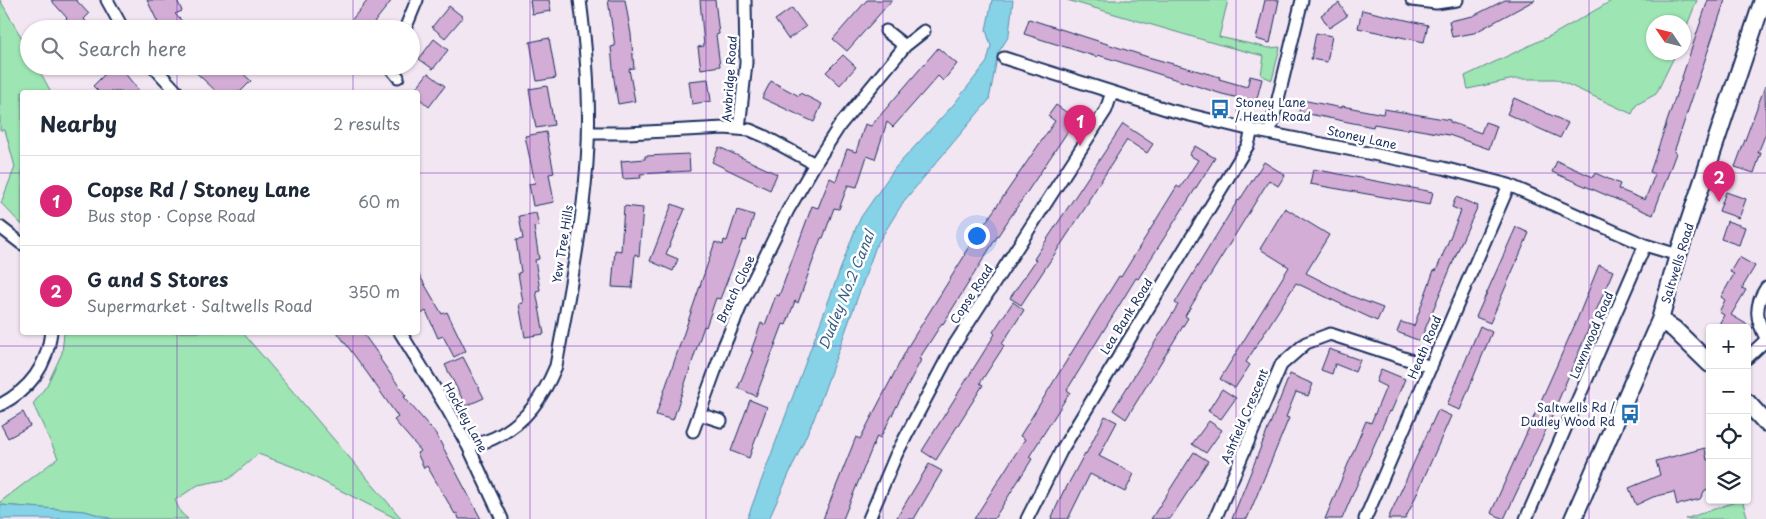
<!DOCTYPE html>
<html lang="en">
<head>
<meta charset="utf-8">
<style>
  body { margin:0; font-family:"Playpen Sans",sans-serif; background:#f2f2f3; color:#1f2937 }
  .controls { position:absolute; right:15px; bottom:15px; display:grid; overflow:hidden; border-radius:5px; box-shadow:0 1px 4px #0004 }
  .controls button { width:45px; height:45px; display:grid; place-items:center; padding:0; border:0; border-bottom:1px solid #e0e1e3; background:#fff; color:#1f2937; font:25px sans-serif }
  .compass { position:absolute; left:1646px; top:15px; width:45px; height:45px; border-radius:50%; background:#fff; box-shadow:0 1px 4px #0004; rotate:305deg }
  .you { position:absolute; left:976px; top:235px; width:18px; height:18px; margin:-12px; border:4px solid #fff; border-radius:50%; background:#1a73e8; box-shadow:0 0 0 8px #1a73e833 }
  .badge { display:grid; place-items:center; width:32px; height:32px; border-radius:50%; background:#db2777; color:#fff; font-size:16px; font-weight:700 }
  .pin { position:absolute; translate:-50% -41px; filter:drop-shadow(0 1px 2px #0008) }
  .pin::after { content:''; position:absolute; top:26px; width:18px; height:15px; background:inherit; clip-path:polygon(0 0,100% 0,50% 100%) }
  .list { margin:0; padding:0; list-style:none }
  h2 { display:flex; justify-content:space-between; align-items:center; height:65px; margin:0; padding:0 20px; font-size:21px }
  h2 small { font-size:16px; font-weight:400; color:#747a83 }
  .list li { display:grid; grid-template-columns:32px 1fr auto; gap:15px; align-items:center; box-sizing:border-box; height:90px; padding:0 20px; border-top:1px solid #e0e1e3 }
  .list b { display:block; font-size:19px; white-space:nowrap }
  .list p { margin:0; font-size:16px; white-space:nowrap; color:#747a83 }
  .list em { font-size:16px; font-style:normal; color:#747a83 }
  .icon { flex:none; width:28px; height:28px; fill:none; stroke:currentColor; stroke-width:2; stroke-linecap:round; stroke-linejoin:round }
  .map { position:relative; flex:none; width:1766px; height:519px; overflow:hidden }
  .search { position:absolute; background:#fff; box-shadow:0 1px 4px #0004; left:20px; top:20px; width:400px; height:55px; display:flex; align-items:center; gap:12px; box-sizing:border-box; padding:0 18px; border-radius:28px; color:#747a83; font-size:19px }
  .panel { position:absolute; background:#fff; box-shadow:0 1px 4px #0004; left:20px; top:90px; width:400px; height:245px; border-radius:5px }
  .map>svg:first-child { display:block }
</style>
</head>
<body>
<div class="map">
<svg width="1766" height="519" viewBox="0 0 1766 519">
  <rect width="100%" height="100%" fill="#f2e6f2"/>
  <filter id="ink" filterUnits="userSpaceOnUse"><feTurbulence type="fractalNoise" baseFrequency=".02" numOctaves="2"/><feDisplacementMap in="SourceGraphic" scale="10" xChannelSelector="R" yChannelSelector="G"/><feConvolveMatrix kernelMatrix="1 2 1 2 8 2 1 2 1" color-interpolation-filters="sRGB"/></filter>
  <g filter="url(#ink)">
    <path fill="#9de5b3" stroke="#5c8a88" d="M0,0L29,51V66H37L51,92H22V225L1,203L15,167L5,130H0Z
      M1067,0H1228L1219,37L1269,48L1280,47L1272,80L1261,75L1264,56L1217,44Z
      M1613,0H1697L1684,33V22H1654V52L1676,53L1656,94L1636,105L1632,114L1556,79H1514L1468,89L1465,76L1554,34Z
      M242,332L402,519H397L294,467L258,454L229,479L198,485L175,500L181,513L188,519H112L85,511L0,505V502L58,458L33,404L47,385L62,353L64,333Z
      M1742,500L1748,519H1685L1741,500Z"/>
    <path fill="#86d2e6" stroke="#5b91b0" d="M992,0H1013L1009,34L1007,39L998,53L989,100L904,201L876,246L815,416L769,519H747L855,230L861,217L895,168L954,104L987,62L991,46L986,30Z
      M0,505L85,511L112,519H0Z"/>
    <path fill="#d3add5" stroke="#1b2f5e" d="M51,0H76L89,14L84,19L92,29H56L67,18Z
      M147,0H177L182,11L175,14L190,29H161Z
      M368,0H392L369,29H344Z
      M530,0H549L551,11L532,14Z
      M608,0H625L631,34L634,68L629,69L635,101L618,104L614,79L611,47L615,46Z
      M700,0H715L719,34L716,35L720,66L701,69L698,47L704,46Z
      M867,0H892L847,51L833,39Z
      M1265,0H1279L1270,43L1256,39Z
      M1505,0H1535L1474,33L1452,37L1449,21L1473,16Z
      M1708,0H1725L1674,152L1676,153L1653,215L1552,172L1557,161L1593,177L1595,173L1620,184L1618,189L1645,200L1655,174L1650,172Z
      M1339,3L1347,16L1329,28L1321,15Z
      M449,6L463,17L445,38L432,27Z
      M792,8L806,27L788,39L775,20Z
      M1362,10L1428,25L1424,42L1358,28Z
      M1029,19L1148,57L1220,77L1219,79L1247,87L1250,76L1262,79L1256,102L1222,94L1098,55L1097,57L1024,34Z
      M1316,33L1332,36L1327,62L1311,59Z
      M549,38L556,78L537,81L530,42Z
      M434,39L448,50L433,69L419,59Z
      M938,48L957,64L943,81L938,76L893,127L887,122L875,159L867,156L857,187L848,185L839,209L834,208L823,238H821L798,303L795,301L786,325L783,324L756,396L738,388L753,351H751L761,323L765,325L776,295L779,296L812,206L818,208L830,178L836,181L847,149L856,152L865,124L871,126Z
      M843,55L856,67L840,85L826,72Z
      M97,66H119L140,92H99L93,86L104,75Z
      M189,66H222L227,71L232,66H235L251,81L240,92H217Z
      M428,73L445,86L429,107L418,97V92H413Z
      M708,79L711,101L692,104L689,81Z
      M771,81L799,96L800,93L822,104L814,122L762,98Z
      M547,86L554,125L536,128L529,89Z
      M1765,86L1766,133L1758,153H1761L1754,173L1735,167Z
      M1514,98L1568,123L1560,138L1507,114Z
      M1302,100L1342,108V106L1383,114L1384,109L1450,120V122L1481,133L1485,122L1497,126L1489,149L1449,135L1408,128V130L1374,124L1373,127L1299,112Z
      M1056,105L1076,119L995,240L943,324L942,323L919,359L921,360L880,438L877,436L843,519H823L856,437L860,439L910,343L965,255L964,254L1055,121L1048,116Z
      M1123,124L1153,144L1147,153L1127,140L1088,201L1089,202L1021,305L1010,298L1036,260L1034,259Z
      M546,132L554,173L549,174L554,202L533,206L529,184L535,183L525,136Z
      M1195,146L1215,158L1138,279L1136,278L1067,390L1070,392L1029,457L1032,459L994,519H974L1025,439L1020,436L1119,276L1121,277L1177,186L1180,188L1198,160L1189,155Z
      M719,147L777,174L770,190L712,162Z
      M689,154L690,171L640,174L641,178L623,179L621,161L645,159V156Z
      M1264,162L1285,175L1278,186L1269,180L1185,316L1188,318L1126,419L1113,410L1178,305L1175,303L1238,200L1239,201Z
      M1313,169L1433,192L1430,205L1310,184Z
      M1726,192L1746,199L1739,218L1719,211Z
      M1456,197L1478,206L1464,236L1420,341L1397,332L1401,322L1414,326L1434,270L1436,271L1461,211L1452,207Z
      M672,204L685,209L666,254L678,259L673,271L650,261Z
      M624,206L643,208L639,256L635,254L632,288L612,287L615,250L621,251Z
      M1285,208L1329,235L1306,273L1351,296L1383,308L1377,321L1296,283L1246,362L1250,365L1235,388L1220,379L1289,267L1260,249Z
      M737,210L754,215L746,241L743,240L720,299L716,298L706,327L704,326L673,420L656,415L715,242L723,245L724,240L727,241Z
      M536,213L539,226L534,227L539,259L535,260L540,290L536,291L544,334L525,337L519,304L523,303L518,273L521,272L516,240L523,239L519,216Z
      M1727,221L1745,227L1739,245L1721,239Z
      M1516,227L1529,233L1490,323L1476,317Z
      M1739,257L1755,266L1742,288L1746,290L1731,315L1753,328H1717L1724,315L1719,312L1725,300L1721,297L1734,274L1730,272Z
      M1599,265L1613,271L1545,432L1504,519L1491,513L1576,322Z
      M418,273L442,314L447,312L466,351L454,357L443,336L438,338L426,311L418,316Z
      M1013,302L1024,310L1002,344L1004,346L980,383L983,385L936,460L922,451L995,334L993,332Z
      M1480,326L1492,332L1460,410L1447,405Z
      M337,332H362L381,358L380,359L406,396L404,397L436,434L481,519H459L457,513L455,514L427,466L424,468L417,453L421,451L394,420L398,417L368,374Z
      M1329,349L1360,360L1355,372L1335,364L1332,374L1321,370Z
      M463,357L484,398L466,406L445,365Z
      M1381,369L1405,379L1391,412L1389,411L1342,519H1325L1366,421L1371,423L1386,387L1376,382Z
      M1290,374L1313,384L1308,396L1296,392L1286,417L1289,418L1247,519H1232Z
      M1222,389L1236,398L1221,419L1208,411Z
      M750,400L767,407L749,458L731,451Z
      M1438,410L1451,416L1412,505L1405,519H1388Z
      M23,412L30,426L8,438L1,425Z
      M1105,416L1117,422L1099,456L1134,474L1125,492L1090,474L1068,519H1051L1064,490H1065L1085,453L1086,454Z
      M1209,421L1222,430L1206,453L1192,444Z
      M1705,448L1707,460L1710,459V489L1705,490L1700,499L1677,505L1674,492L1653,497L1636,505L1629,488L1660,475L1656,461Z
      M1194,452L1208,461L1170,519H1151Z
      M929,464L942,471L914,519H896Z"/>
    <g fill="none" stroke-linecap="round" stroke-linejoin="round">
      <defs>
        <path id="street" d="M107,0L123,29
          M1412,0L1436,3L1457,0
          M405,29L417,0
          M886,31L905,46
          M1004,58L1169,110L1252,130L1443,168L1509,185L1645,245L1678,255
          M153,66L177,92
          M389,66L398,77
          M739,129L746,63L745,0
          M1270,132L1302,0
          M589,133H627L724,128L750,130L764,136L815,164
          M0,227L22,244
          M1766,288C1754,306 1756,320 1766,338
          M400,332L448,410L468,446L502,519
          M1747,358L1766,340
          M0,405C30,389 47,367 51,332
          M699,414L721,421
          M693,431L724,346L742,303L788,210L815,164L840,125L905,46L924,31
          M468,446C477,444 486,442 494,438C526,423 543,397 556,366C568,299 582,231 587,163C591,109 587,54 580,0
          M869,519L896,455L953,347L1106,110L1112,92
          M1027,519L1061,451L1248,145L1252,130
          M1215,519L1281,365L1306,343L1330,334L1431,367
          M1365,519L1509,185
          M1526,519L1645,245"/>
        <path id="secondary" d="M1660,320L1674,329L1710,364
          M1747,402L1766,423
          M1573,519L1660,320L1678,255L1763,0"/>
      </defs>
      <use href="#street" stroke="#1b2f5e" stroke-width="15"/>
      <use href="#secondary" stroke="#1b2f5e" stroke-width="20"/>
      <use href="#street" stroke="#fff" stroke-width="11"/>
      <use href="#secondary" stroke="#fff" stroke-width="16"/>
    </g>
  </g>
  <path fill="none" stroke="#7b2cbf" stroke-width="1" stroke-opacity="0.55" d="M177,0V29M353,0V29M530,0V519M706,0V519M883,0V519M1060,0V519M1236,0V519M1413,0V519M1589,0V519M177,66V92M353,66V92M0,173H22M418,173H1766M177,332V519M353,332V519M0,346H1710M1747,346H1766"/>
  <defs>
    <symbol id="bus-bare" viewBox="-9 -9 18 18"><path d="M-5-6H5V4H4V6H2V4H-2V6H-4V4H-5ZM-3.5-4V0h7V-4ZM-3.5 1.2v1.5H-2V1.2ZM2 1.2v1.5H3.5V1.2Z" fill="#1f6fb2" stroke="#fff" stroke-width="2.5" paint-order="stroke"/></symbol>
  </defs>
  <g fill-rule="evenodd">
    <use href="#bus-bare" x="1206" y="95" width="28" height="28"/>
    <use href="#bus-bare" x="1616" y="400" width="28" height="28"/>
  </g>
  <g text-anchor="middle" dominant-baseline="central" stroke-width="5" stroke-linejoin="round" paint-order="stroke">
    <g font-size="12" fill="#1b2f5e" stroke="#fff">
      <text transform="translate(729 79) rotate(-86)">Awbridge Road</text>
      <text transform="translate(1362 137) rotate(12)">Stoney Lane</text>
      <text transform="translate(562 244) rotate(-81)">Yew Tree Hills</text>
      <text transform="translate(1677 263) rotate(-73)">Saltwells Road</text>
      <text transform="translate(735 289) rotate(-65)">Bratch Close</text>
      <text transform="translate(971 294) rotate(-57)">Copse Road</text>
      <text transform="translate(1126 316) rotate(-58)">Lea Bank Road</text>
      <text transform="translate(1591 335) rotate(-67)">Lawnwood Road</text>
      <text transform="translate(1424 347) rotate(-67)">Heath Road</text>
      <text transform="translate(1244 416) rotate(-67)">Ashfield Crescent</text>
      <text transform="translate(466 417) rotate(61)">Hockley Lane</text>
    </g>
    <g font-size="12" fill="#1b2f5e" stroke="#fff" text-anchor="start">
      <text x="1235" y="102">Stoney Lane<tspan x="1235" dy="14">/ Heath Road</tspan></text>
      <text x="1615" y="407" text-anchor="end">Saltwells Rd /<tspan x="1615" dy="14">Dudley Wood Rd</tspan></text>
    </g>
    <g font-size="14" font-style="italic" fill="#3b6087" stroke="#fff">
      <text transform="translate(846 290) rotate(-68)">Dudley No.2 Canal</text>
    </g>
  </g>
</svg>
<div class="controls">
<button>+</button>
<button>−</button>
<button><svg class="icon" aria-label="locate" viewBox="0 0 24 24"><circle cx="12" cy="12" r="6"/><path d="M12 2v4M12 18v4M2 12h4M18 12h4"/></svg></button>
<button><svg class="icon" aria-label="layers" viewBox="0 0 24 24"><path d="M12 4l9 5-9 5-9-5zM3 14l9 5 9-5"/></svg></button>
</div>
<svg class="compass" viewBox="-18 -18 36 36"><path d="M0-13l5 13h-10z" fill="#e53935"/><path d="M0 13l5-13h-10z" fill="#747a83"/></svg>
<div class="you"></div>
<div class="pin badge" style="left:1080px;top:146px">1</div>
<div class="pin badge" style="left:1719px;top:202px">2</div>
<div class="search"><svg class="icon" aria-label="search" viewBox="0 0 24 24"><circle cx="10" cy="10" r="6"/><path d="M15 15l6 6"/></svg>Search here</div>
<section class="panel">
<h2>Nearby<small>2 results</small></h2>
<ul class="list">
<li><span class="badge">1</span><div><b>Copse Rd / Stoney Lane</b><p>Bus stop · Copse Road</p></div><em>60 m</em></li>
<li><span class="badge">2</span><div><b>G and S Stores</b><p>Supermarket · Saltwells Road</p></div><em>350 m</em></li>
</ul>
</section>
</div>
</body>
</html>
